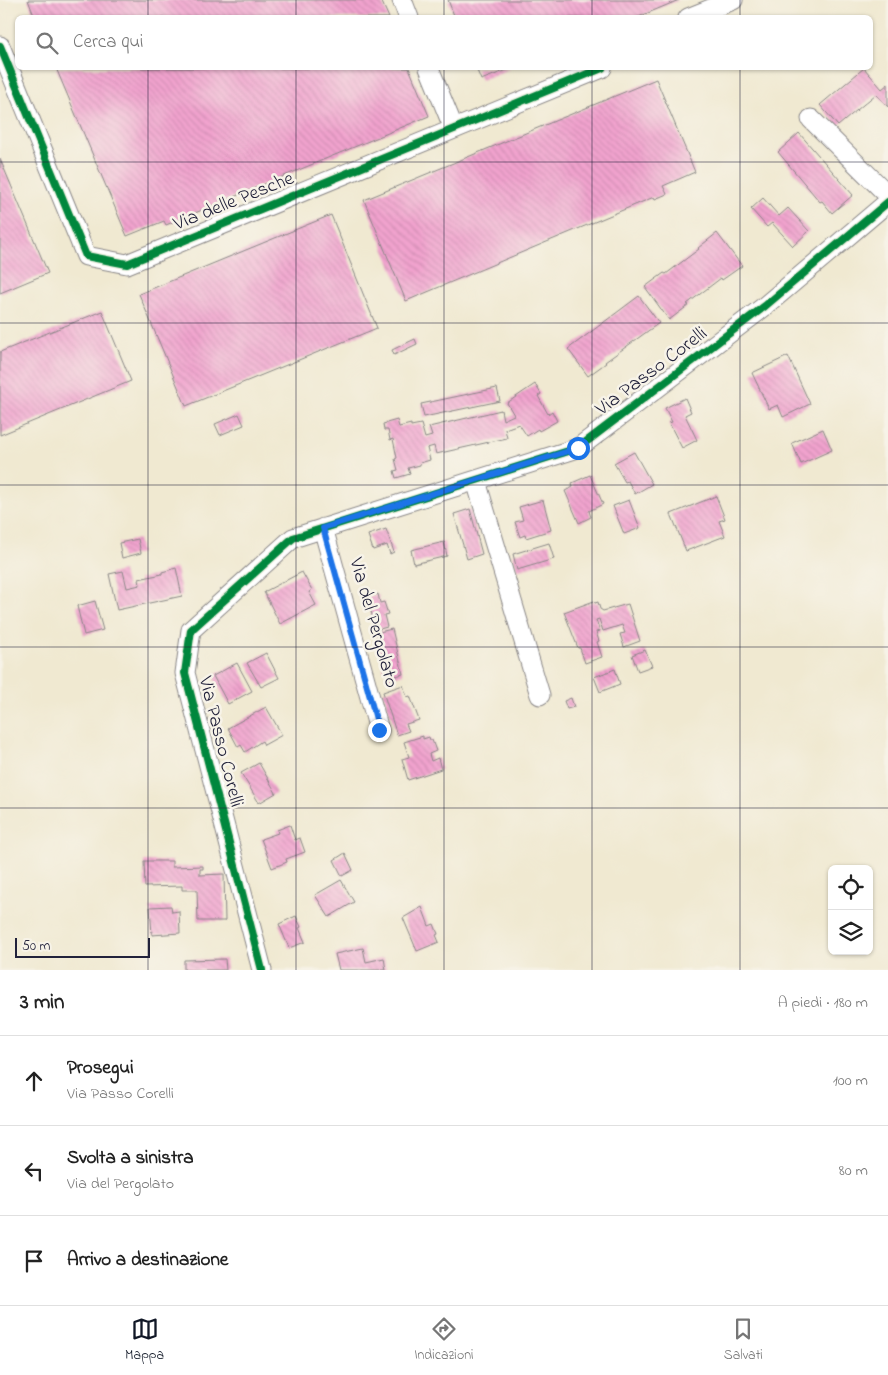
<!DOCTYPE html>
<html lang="it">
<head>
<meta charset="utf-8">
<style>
  body { margin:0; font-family:"Indie Flower",sans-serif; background:#f2f2f2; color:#222 }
  .controls { position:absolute; right:15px; bottom:15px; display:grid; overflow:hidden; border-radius:8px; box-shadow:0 1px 4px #0004 }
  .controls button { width:45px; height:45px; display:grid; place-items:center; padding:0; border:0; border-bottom:1px solid #e0e0e0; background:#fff; color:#222; font:25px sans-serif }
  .scale { position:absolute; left:15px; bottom:12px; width:135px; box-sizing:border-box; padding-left:5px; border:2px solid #22223b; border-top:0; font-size:14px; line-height:18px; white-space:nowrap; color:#22223b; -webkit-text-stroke:4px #f7f3e8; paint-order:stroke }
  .stop { position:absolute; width:15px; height:15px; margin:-11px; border:4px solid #1a73e8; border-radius:50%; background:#fff }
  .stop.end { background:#1a73e8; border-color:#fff; box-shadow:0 1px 5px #0008 }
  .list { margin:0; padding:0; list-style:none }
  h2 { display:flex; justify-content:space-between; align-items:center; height:65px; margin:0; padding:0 20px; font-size:21px }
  h2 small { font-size:16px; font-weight:400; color:#767676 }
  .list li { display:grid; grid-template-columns:32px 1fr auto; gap:15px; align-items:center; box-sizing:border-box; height:90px; padding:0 20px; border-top:1px solid #e0e0e0 }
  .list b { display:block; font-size:19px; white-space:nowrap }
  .list p { margin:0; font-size:16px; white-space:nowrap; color:#767676 }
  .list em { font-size:16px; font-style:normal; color:#767676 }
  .icon { flex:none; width:28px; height:28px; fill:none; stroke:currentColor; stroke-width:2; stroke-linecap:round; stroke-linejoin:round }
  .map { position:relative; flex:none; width:888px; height:970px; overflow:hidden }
  .search { position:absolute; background:#fff; box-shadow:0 1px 4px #0004; left:15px; right:15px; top:15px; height:55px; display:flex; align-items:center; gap:12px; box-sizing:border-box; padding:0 18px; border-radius:8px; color:#767676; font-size:19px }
  .sheet { height:335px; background:#fff }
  nav { display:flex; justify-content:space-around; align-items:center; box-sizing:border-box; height:70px; border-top:1px solid #e0e0e0; background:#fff; font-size:14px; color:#767676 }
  nav a { display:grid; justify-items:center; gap:2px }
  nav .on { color:#111827 }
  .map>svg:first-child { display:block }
</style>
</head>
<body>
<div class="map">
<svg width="888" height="970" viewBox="0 0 888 970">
  <defs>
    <pattern id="building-back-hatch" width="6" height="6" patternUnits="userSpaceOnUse" patternTransform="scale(1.25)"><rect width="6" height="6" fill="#f1a3ce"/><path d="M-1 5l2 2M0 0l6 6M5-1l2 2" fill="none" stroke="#ce8cb2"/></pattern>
  </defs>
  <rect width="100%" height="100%" fill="#f7f3e8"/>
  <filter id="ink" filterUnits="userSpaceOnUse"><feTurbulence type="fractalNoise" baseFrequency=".02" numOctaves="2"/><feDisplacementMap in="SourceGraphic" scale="10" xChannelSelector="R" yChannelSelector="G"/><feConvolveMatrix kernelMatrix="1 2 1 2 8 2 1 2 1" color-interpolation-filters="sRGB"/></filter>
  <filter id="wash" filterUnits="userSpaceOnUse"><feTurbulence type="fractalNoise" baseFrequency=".0096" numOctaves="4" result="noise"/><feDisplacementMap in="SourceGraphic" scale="20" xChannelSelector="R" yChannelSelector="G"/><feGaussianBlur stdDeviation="1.12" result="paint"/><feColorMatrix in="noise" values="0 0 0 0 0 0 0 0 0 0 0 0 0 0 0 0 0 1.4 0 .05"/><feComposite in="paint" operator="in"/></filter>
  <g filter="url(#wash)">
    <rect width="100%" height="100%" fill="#f0e9d1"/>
    <g id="blocks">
      <path fill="url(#building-back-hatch)" d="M28,0H381L389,18H35Z
        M448,0H679L636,18H455Z
        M56,68H409L429,116L166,225L164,221L127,236Z
        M476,68H512L481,80Z
        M864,68L882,89L888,84V107L876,94L838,126L820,105Z
        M656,79L695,172L663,186L667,194L655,199L654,197L406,301L364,200Z
        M799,133L853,195L832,213L822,201L820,202L778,152Z
        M0,159L48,273L0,293Z
        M763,198L779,216L788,208L809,231L793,246L772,223L767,227L751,209Z
        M331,215L377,328L186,406L139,294Z
        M717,233L742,266L722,280L721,278L687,304L689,305L669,320L645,287L664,273L666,274L699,249L698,248Z
        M639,296L659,323L605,362L606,363L588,376L568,349Z
        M102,311L131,381L0,435V352Z
        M415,339L417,344L394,355L392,350Z
        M788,356L810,404L783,417L778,405L769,409L752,373Z
        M535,384L541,394L538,396L548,414L552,411L557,421L539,431L538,429L527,436L519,424L505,429L507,438L436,454L434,446L427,448L430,460L420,463V465L408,468L410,474L396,478L394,471L398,470L395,459L397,458L393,439L390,440L388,430H384L383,424L397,420L399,427L411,424V426L421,424L425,438L432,436L429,427L501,410L503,420L514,415L507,403Z
        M497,388L500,401L424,417L421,404Z
        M685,398L691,412L685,415L697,440L682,448L669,423L672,422L665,408Z
        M239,414L244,425L220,435L215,424Z
        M823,429L832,450L801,464L792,443Z
        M634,452L652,484L635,494L628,481L625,482L614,463Z
        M590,475L603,504L589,511L591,517L579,523L565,491L573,487L572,483Z
        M716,496L725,519L719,521L725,536L686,551L671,514Z
        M543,500L551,530L526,538L525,535L520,537L515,522L523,520L519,507Z
        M629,500L640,528L624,534L613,506Z
        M470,509L482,554L467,559L454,514Z
        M386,529L394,552L390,554L387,545L373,550L368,535Z
        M138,539L141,553L122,558L119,543Z
        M444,542L447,556L414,564L411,550Z
        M549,543L554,559L517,570L513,554Z
        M176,568L182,596L117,610L109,574L123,571L127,588L140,585L139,579L162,574V572Z
        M302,572L312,590L309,592L316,605L280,624L264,592Z
        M378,594L380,603L384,602L388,614L384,615L387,627L376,630L367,597Z
        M95,601L103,630L84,635L77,606Z
        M594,601L595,603L598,602L600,609L603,611L628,604L640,641L624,647L620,634L625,633L622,625L603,631L599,619L596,620L600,631L596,632L599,641L597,642L602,657L585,663L580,648H578L564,612Z
        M392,629L403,674L389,678L387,669L384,670L375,633Z
        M645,650L652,666L638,671L632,655Z
        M266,653L279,678L261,687L247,663Z
        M237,663L252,691L228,704L213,676Z
        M615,669L620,684L600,692L594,677Z
        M403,685L407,697L410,696L419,720L406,724L409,731L397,735L383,692Z
        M571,698L574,707L567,709L564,701Z
        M266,707L282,735L264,745L262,741L245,752L241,745L238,747L228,728Z
        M423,736V739L429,737L430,740H432L436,751L429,754L431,761L438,758L441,769L408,780L402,759L409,757L404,742Z
        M259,763L276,793L259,803L241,773Z
        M290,825L295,840L300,838L305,852L286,859L287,862L272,868L261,839L278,833L277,830Z
        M345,853L353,870L342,876L334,860Z
        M144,861H172V867L203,866V869H200V875L224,874L225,921H198L197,890H182V886L145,887Z
        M341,880L354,902L329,917L315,895Z
        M171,906L172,912L179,911L180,933L152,935L150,907Z
        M422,907L429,926L434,924L438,934L436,935L439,942L417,951L403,918Z
        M296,916L301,927L299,928L305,942L289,948L279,924Z
        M363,948L366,962L384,958L386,970H339L335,954Z
        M225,959L226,970H184V960Z"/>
    </g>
  </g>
  <g filter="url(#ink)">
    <use href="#blocks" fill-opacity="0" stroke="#898686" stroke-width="1"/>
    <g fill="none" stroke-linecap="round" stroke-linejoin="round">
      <defs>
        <path id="minor" d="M402,0L409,18
          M688,18L733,0
          M0,46L86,256L127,264L602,68
          M429,68L454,129
          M811,119L888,195
          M476,481L540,695
          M323,528L379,730
          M262,970L185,673L191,630L293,538L578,448L765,306L888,202"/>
      </defs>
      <use href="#minor" stroke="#898686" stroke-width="21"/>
      <use href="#minor" stroke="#fff" stroke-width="19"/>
      <defs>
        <path id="cycleway" d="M0,46L86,256L127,264L602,68
          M262,970L185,673L191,630L293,538L578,448L765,306L888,202"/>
      </defs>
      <use href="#cycleway" stroke="#f7f3e8" stroke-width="11"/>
      <use href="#cycleway" stroke="#00873e" stroke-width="8"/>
    </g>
  </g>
  <g fill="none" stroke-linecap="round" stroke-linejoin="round" filter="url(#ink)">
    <path stroke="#1a73e8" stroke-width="6" d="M379,730L323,528L578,448"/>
  </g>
  <path fill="none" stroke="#22223b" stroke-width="1" stroke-opacity="0.55" d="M148,0V18M296,0V18M444,0V18M592,0V18M740,0V18M148,68V970M296,68V970M444,68V970M592,68V970M740,68V970M0,162H888M0,323H888M0,485H888M0,647H888M0,808H888"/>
  <g text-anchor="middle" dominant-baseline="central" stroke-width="5" stroke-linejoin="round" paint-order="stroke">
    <g font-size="20" fill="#22223b" stroke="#f7f3e8">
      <text transform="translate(234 202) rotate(-22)">Via delle Pesche</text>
      <text transform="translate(652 372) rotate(-37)">Via Passo Corelli</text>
      <text transform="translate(373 623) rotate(74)">Via del Pergolato</text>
      <text transform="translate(220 742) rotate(76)">Via Passo Corelli</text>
    </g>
  </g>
</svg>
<div class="controls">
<button><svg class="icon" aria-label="locate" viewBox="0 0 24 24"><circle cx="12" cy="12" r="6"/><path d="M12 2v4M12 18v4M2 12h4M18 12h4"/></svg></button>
<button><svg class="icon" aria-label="layers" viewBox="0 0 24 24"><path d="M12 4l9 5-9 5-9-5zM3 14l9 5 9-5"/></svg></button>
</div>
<div class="scale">50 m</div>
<div class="stop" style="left:578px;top:448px"></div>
<div class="stop end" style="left:379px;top:730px"></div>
<div class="search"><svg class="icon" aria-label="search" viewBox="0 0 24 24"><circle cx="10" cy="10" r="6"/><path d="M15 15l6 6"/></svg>Cerca qui</div>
</div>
<section class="sheet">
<h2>3 min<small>A piedi · 180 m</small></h2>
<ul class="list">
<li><svg class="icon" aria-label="ahead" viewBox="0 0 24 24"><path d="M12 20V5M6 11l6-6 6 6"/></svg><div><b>Prosegui</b><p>Via Passo Corelli</p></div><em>100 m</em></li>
<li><svg class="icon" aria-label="left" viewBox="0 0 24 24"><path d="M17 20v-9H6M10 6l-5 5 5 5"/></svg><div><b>Svolta a sinistra</b><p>Via del Pergolato</p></div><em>80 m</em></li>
<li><svg class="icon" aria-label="arrive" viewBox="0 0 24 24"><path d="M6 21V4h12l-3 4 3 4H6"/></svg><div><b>Arrivo a destinazione</b></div></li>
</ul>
</section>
<nav>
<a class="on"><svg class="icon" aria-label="map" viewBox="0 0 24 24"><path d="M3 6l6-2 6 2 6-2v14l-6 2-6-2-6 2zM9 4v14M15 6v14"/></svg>Mappa</a>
<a><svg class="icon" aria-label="directions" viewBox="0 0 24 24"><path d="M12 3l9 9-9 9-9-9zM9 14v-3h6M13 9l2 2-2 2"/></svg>Indicazioni</a>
<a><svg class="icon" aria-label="saved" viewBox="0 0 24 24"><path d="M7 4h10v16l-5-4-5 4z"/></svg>Salvati</a>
</nav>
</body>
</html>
